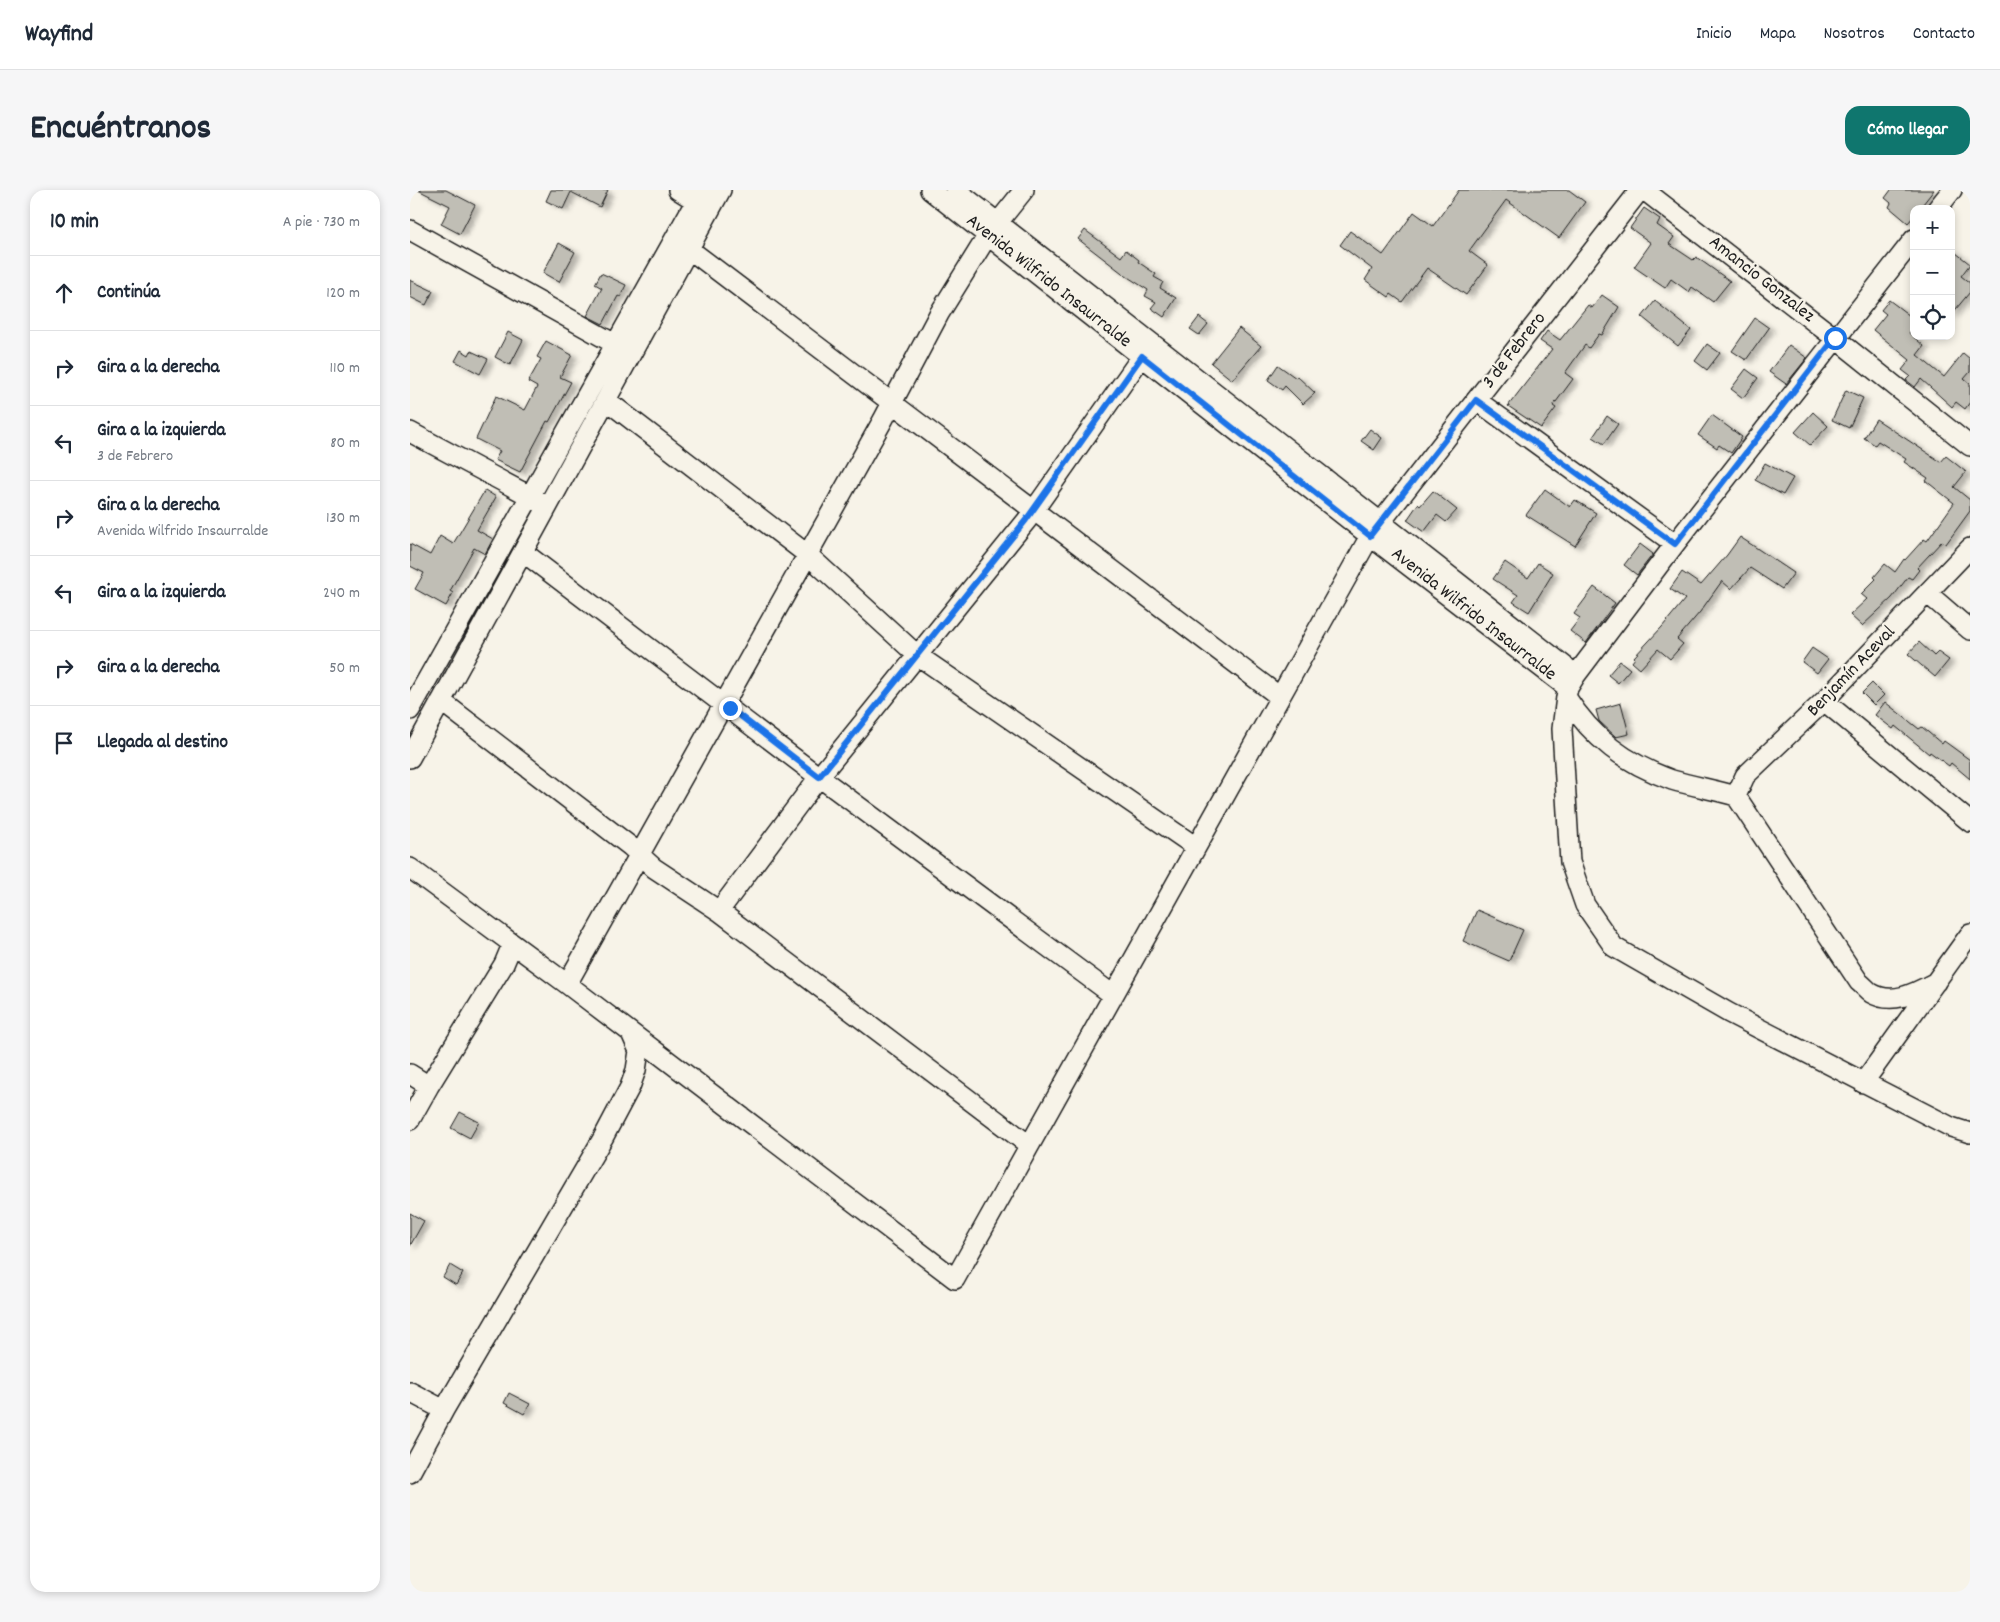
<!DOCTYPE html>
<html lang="es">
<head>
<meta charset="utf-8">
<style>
  body { margin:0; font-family:Dekko,sans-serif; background:#f6f6f7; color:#1f2937 }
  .controls { position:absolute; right:15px; top:15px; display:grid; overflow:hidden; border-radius:10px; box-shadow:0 2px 8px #0003 }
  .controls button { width:45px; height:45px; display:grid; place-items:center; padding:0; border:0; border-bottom:1px solid #e0e1e3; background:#fff; color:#1f2937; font:25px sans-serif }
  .stop { position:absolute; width:15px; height:15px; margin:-11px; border:4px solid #1a73e8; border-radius:50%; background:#fff }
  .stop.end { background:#1a73e8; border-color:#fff; box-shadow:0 1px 5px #0008 }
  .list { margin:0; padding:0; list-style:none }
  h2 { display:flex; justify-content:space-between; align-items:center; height:65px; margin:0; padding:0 20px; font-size:21px }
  h2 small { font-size:16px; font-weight:400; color:#747a83 }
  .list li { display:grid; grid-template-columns:32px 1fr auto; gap:15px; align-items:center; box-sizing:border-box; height:75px; padding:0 20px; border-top:1px solid #e0e1e3 }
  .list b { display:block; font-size:19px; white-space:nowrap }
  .list p { margin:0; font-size:16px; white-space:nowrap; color:#747a83 }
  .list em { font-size:16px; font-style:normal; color:#747a83 }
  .icon { flex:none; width:28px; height:28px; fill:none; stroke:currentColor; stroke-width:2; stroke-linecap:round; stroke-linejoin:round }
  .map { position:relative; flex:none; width:1560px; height:1402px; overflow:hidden; border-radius:15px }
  header { display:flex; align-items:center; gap:30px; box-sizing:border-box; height:70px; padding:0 25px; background:#fff; border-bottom:1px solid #e0e1e3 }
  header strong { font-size:24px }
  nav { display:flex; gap:28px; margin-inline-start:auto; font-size:18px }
  .intro { display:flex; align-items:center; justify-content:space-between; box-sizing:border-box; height:120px; padding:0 30px }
  h1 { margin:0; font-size:35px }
  .button { padding:12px 22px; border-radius:15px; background:#0f766e; color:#fff; font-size:18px; font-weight:700 }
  main { display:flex; gap:30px; padding:0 30px }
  aside { flex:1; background:#fff; border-radius:15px; box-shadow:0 2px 8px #0003 }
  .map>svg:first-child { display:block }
</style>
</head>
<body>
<header>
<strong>Wayfind</strong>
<nav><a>Inicio</a><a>Mapa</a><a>Nosotros</a><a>Contacto</a></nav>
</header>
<div class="intro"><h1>Encuéntranos</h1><a class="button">Cómo llegar</a></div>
<main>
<aside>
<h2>10 min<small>A pie · 730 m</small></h2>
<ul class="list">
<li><svg class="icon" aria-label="ahead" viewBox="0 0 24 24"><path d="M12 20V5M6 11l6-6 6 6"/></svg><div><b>Continúa</b></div><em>120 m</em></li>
<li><svg class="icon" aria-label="right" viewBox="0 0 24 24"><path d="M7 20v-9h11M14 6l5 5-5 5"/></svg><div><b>Gira a la derecha</b></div><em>110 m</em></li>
<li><svg class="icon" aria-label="left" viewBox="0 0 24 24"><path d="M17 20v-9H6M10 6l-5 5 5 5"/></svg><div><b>Gira a la izquierda</b><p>3 de Febrero</p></div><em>80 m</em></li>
<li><svg class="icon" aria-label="right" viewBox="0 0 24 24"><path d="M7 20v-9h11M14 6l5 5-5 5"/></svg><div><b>Gira a la derecha</b><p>Avenida Wilfrido Insaurralde</p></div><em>130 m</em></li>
<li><svg class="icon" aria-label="left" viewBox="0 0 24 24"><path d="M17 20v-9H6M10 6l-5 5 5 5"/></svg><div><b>Gira a la izquierda</b></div><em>240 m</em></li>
<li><svg class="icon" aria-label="right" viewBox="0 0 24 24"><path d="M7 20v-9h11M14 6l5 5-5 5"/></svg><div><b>Gira a la derecha</b></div><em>50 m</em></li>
<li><svg class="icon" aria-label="arrive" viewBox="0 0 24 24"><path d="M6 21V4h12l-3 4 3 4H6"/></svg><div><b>Llegada al destino</b></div></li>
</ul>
</aside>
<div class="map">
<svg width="1560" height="1402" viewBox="0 0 1560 1402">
  <defs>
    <filter id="shadow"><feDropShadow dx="5.5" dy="3" stdDeviation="2.5" flood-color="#0004"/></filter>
  </defs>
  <rect width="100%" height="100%" fill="#f7f3e8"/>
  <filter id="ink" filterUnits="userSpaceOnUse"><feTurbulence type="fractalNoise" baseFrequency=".02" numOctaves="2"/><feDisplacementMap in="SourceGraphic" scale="10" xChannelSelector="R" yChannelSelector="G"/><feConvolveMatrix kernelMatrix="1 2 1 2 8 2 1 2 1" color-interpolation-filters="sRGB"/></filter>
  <g filter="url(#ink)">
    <path fill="#c0beb5" stroke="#1c1c1c" filter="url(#shadow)" d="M8,0H36L65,15L50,44L31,34L40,16Z
      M141,0H198L190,17L161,2L153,19L136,11Z
      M1049,0H1159L1175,12L1149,48L1096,10L1059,61L1078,75L1056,105L1017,78L992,112L981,104L979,107L955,90L962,79L930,55L940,41L973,65L1004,22L1023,36Z
      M1481,0H1524L1509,19H1504V26L1498,33L1479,17L1481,13L1475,8Z
      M1234,18L1250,29L1247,35L1264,47L1259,54L1283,70L1286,67L1320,91L1303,112L1282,97L1279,102L1261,89L1255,98L1224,77L1241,53L1220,38Z
      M675,40L711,67L716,60L729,70L728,72L746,84L744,87L753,92L750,98L766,108L754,127L741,118L746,112L735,106L738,100L716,86L668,49Z
      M149,53L165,62L149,92L133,83Z
      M1541,59L1560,74L1551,86L1560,93V102L1541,125Z
      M191,83L216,95L210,107L208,106L193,134L177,126L192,98L185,94Z
      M0,90L23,101L16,115L0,107Z
      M1192,105L1209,117L1192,145L1189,144L1179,158L1175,155L1155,183L1163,189L1143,216L1146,218L1131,238L1098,216L1142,159L1130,151L1137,141L1150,150L1178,115L1182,118Z
      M1479,110L1504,129V137L1499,143L1514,156L1507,165L1534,187L1553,163L1560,169V182L1554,189L1560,194V212L1555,219L1546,212L1542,217L1511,189L1505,197L1496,190L1500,186L1492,180L1500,170L1463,140L1476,124L1471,120Z
      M1245,111L1281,140L1268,156L1232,127Z
      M789,127L798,134L789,145L780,139Z
      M1345,128L1359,138L1336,170L1322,161Z
      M829,138L851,156L822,190L801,173Z
      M98,142L113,150L100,175L85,167Z
      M136,151L162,165L150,187L161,192L139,232L137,231L110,282L85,270L90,261L66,249L86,206L115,220L127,197L118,192L131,169L127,167Z
      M1297,154L1310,163L1297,180L1285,171Z
      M1379,155L1397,168L1376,194L1359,182Z
      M51,160L59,165L61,161L78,169L70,184L45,171Z
      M868,175L886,188L887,186L905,203L893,214L875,196L872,200L858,190Z
      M1336,179L1348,188L1333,208L1321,199Z
      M1436,200L1453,208L1439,238L1422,230Z
      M1403,222L1418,236L1400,255L1385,242Z
      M1302,225L1332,247L1321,263L1309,255L1307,258L1288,245Z
      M1197,226L1208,234L1194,254L1183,247Z
      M1466,229L1531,272L1536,266L1556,282L1544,297L1560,310V321L1536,354L1532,351L1507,378L1509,380L1502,389L1498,387L1482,408L1452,436L1440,425L1457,409L1451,404L1466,389L1464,387L1475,374L1485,382L1494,369L1495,370L1514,349L1517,351L1544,313L1516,291L1518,288L1494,272L1496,269L1468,251L1465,255L1454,248Z
      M960,239L972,248L964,260L951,251Z
      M1355,273L1383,288L1373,305L1345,290Z
      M1135,299L1160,317L1165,310L1186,323L1165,356L1116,325Z
      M75,300L86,307L67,340L83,349L75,364L64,358L40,401L43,403L36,416L5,399L14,383L0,376V354L20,365L30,346L43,354Z
      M1023,301L1047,320L1036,332L1027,325L1014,342L997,330L1008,314L1010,316Z
      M1330,347L1384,383L1372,399L1340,378L1321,399L1312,391L1290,422L1267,449L1273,454L1260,469L1248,459L1230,479L1222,472L1225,468L1224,467L1252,437L1275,409L1260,399L1272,382L1291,395L1317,365Z
      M1230,354L1243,364L1227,385L1214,375Z
      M1095,372L1118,388L1128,373L1143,383L1119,422L1103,412L1108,405L1083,389Z
      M1184,397L1205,413L1176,453L1160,441L1170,428L1164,424Z
      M1509,452L1524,466L1528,462L1539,470L1525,487L1498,464Z
      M1402,458L1418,469L1407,483L1392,472Z
      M1210,471L1220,479L1208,493L1198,485Z
      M1462,493L1474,505L1464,515L1452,503Z
      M1475,512L1509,539L1512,537L1532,554L1534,551L1560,570V589L1541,573L1539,576L1520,562L1519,564L1485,536L1483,539L1465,525Z
      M1211,513L1219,544L1206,547L1189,531L1186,520Z
      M1067,720L1113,740L1099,771L1053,751Z
      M50,922L69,932L60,948L41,938Z
      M0,1023L14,1031L0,1056Z
      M40,1075L53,1083L46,1095L33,1087Z
      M99,1203L120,1214L114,1224L94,1213Z"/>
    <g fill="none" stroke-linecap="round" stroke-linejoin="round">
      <defs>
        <path id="minor" d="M268,0L297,18
          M520,0L960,346L1158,498
          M546,0L1166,485
          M1234,0L1425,148L1560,256
          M1527,19L1542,0
          M0,40L205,154
          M1504,49L1265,354L1166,485L1158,498L1156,507L1152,539L1160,672L1175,715L1204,757L1319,823L1541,937L1560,943
          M279,59L870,507
          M196,210L398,365L507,465L786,657
          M1066,210L1265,354
          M0,242L131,312
          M113,362L409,587L703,805
          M1517,403L1560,440
          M1156,507C1183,549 1215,573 1262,590C1283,596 1305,600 1326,606L1449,792C1453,795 1457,800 1461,803C1483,816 1507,802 1526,792
          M31,511L220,656L244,678L309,721L619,955
          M1414,511L1560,632
          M0,520L292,0
          M0,568L311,0
          M1326,606L1335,586L1414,511L1560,358
          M0,678L157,794L545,1089L960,346L1230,0
          M309,721L409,587L617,330L732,166
          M157,794L473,230L529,124L578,45L614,0
          M0,884L19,896
          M1453,893L1560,744
          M0,930L19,896L94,774L102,755
          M0,1202L34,1220
          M0,1283L34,1220L193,948L220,897L226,880L229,861L221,843"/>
      </defs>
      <use href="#minor" stroke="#1c1c1c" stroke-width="22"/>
      <use href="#minor" stroke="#f7f3e8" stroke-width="19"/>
    </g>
  </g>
  <g fill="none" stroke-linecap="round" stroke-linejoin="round" filter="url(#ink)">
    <path stroke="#1a73e8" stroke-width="6" d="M320,518L409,587L616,330L732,166L960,346L1066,210L1265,354L1425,148"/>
  </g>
  <g text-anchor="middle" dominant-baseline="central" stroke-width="5" stroke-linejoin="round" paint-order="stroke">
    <g font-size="19" fill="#1c1c1c" stroke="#f7f3e8">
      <text transform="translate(1351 90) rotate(38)">Amancio Gonzalez</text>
      <text transform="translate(638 92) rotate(38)">Avenida Wilfrido Insaurralde</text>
      <text transform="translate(1105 161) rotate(-52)">3 de Febrero</text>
      <text transform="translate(1063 425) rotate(38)">Avenida Wilfrido Insaurralde</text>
      <text transform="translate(1442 482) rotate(-46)">Benjamín Aceval</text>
    </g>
  </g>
</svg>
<div class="controls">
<button>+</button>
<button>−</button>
<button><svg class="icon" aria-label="locate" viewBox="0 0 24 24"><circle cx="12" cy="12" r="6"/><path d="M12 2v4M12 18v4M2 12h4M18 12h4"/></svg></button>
</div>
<div class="stop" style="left:1425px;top:148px"></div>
<div class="stop end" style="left:320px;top:518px"></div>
</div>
</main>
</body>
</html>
